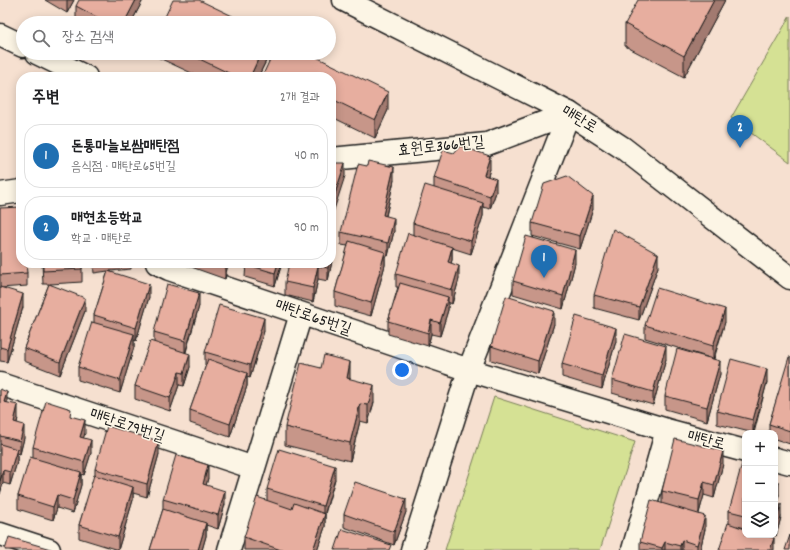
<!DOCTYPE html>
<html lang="ko">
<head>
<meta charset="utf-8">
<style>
  body { margin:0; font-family:Dekko,"Poor Story",sans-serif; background:#f2f2f2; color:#202124 }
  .controls { position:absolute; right:12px; bottom:12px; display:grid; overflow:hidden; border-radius:8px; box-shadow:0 2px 10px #0003 }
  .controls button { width:36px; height:36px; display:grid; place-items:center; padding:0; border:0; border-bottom:1px solid #e0e0e0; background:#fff; color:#202124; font:20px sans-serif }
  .you { position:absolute; left:402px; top:370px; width:14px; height:14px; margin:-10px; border:3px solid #fff; border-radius:50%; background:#1a73e8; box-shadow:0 0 0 6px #1a73e833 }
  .badge { display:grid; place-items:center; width:26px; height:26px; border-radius:50%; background:#1f6fb2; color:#fff; font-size:13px; font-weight:700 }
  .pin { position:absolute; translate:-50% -33px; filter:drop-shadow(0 1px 2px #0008) }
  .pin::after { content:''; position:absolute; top:21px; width:14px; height:12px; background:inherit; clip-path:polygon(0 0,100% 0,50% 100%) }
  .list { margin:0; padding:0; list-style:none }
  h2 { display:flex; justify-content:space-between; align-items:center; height:52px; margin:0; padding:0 16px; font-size:17px }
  h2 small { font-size:13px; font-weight:400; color:#757577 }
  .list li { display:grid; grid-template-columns:26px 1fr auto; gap:12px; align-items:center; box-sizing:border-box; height:64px; margin:0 8px 8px; padding:0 8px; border:1px solid #e0e0e0; border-radius:16px }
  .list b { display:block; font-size:15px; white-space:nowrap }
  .list p { margin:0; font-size:13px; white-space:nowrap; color:#757577 }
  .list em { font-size:13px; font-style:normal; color:#757577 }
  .icon { flex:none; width:22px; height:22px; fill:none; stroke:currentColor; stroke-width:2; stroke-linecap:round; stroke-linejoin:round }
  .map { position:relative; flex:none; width:790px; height:550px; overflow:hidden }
  .search { position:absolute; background:#fff; box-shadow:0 2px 10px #0003; left:16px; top:16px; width:320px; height:44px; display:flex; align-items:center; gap:10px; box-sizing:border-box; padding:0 14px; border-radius:22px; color:#757577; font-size:15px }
  .panel { position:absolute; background:#fff; box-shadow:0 2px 10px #0003; left:16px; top:72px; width:320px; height:196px; border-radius:16px }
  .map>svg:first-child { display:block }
</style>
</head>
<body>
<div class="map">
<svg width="790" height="550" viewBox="0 0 790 550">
  <rect width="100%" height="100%" fill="#f6e0d0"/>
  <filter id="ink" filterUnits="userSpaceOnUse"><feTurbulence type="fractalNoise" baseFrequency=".025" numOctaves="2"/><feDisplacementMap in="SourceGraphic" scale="8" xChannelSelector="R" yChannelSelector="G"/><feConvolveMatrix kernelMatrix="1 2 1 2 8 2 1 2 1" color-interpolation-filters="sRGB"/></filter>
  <g filter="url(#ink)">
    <path fill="#d5e194" stroke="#787e58" d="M790,16V162L731,118Z
      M494,397L635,442L600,550H445Z"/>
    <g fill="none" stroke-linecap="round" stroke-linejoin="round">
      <defs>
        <path id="street" d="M0,35L23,46
          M37,53L86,77
          M331,159L487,144L569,113
          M0,194L21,191
          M157,263L169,269L469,370L667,430L745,451
          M0,384L254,468
          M775,459L790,463
          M0,534L49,550
          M229,550L301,314
          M412,550L469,370L569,113
          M633,550L667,430"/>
        <path id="secondary" d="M344,0L569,113L623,148L790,278"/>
      </defs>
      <use href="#street" stroke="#1c1c1c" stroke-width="25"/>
      <use href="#secondary" stroke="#1c1c1c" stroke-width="25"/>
      <use href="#street" stroke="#fcf5e5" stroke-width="22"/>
      <use href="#secondary" stroke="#fcf5e5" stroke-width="22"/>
    </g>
    <path fill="#c79689" stroke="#1c1c1c" d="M45,0H74L67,13Z
      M143,0L131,23H84L76,19V6Z
      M725,0L684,77L625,46V24Z
      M155,53H270L258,77H200L155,56Z
      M331,77L388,110L375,138L332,117L331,120Z
      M490,169L488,176L496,192L490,209L483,207V216L471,254L452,248V260L451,263L459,279L452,304L448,302V310L440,336L431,334L428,346L388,334V321L398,287H396V274L413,235V223L434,188V178Z
      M394,180L386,216L394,231L388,256H385V265L371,316L335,306V292L348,246L341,245V232Z
      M0,208L27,273V286L1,288L23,307L7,362L0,361Z
      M593,209L580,249L532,236V223Z
      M335,246L328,281L318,279L313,302L285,295V282Z
      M42,263H82V282L50,284L85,311L60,375L24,361V348L49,284H43Z
      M93,263H131V269L110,271L149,297L136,341L134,340V347L120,393L78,380V367L94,322V315L108,271L94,273Z
      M180,263H228L225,279Z
      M246,263H282L275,286L245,277Z
      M575,263L563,309L513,294V281Z
      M658,267L639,320L594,308V295Z
      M199,306L186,352L190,367L184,386L179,385L170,411L135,399V386L154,342V332Z
      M725,322L714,359L720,374L707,421L665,409V396L707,357L645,338V325Z
      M554,324L538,374L491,360V346Z
      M264,331L250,378L247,377V386L230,437L190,423V410L206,365H205V352Z
      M616,341L602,389L562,377V364Z
      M790,357V444L775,439V433H769V424Z
      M666,359L653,405L612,393V380Z
      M350,379L374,402L368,423L360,421L350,461L285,445V427Z
      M767,382L754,433L717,424V411Z
      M0,389L7,402L18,418L17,423L24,438L20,454L17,453V462L10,485L3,483L0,494Z
      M71,416L85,433L83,438L91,453L84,475L81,474V485L73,513L57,508L53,520L18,509V496L33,457V447Z
      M159,454L147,497L133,493V500L118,550L79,538V525L95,475V469Z
      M745,461V528L737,526L774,550L729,524V511Z
      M723,464L714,498L704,495L699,513L705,529L700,550H640V542L662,503V491Z
      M208,478L206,485L225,504L218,529L206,525V536L202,550H150L163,509V499Z
      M335,479L325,514V527L317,550H244V537L267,500V489Z
      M775,481L779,495L777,502L781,517L776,536L771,535H775Z
      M406,512L394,545L344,527V514Z"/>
    <path fill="#a27a6f" stroke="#1c1c1c" d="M67,0H74L67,13Z
      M136,0H143L131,23H124Z
      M714,0H725L684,77V56Z
      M261,53H270L258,77H250Z
      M388,92V110L375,138V120Z
      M332,99V117L331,120V102Z
      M490,156V169L484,188V175Z
      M345,163V176L331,219V206Z
      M394,167V180L383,228V215Z
      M496,179V192L490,209V196Z
      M593,196V209L580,249V236Z
      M483,203V216L471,254V241Z
      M394,218V231L388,256V243Z
      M335,233V246L328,281V268L329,263H331V253Z
      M452,247V260L448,275V262Z
      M575,250V263L563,309V296Z
      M385,252V265L371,316V303Z
      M658,254V267L639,320V307Z
      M225,263H228L225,279Z
      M278,263H282L275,286V273Z
      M318,266V279L313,302V288Z
      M459,266V279L452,304V290Z
      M149,284V297L136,341V328Z
      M199,293V306L185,354V341Z
      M23,294V307L7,362V349Z
      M448,297V310L440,336V323Z
      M85,298V311L60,375V362Z
      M725,309V322L713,359V346Z
      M554,311V324L538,374V361Z
      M264,318V331L250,378V365Z
      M431,320V334L428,346V333Z
      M616,328V341L602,389V376Z
      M134,334V347L120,393V380Z
      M666,346V359L653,405V392Z
      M190,354V367L184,386V373Z
      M720,361V374L707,421V407Z
      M350,362V380L347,378Z
      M767,369V382L753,433V420Z
      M179,372V385L170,411V398Z
      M247,373V386L230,437V424Z
      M374,385V402L368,423V405Z
      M7,392V405L4,402Z
      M360,404V421L350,461V443Z
      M18,405V418L14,435V422Z
      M85,420V433L80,450V437Z
      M24,425V438L20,454V441Z
      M91,440V453L84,475V462Z
      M159,441V454L147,497V484Z
      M17,449V462L10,485V472Z
      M723,451V464L714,498V485Z
      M208,465V478L203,497V484Z
      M335,466V479L323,519V506Z
      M3,470V483L0,494V481Z
      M81,472V485L73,513V500Z
      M704,482V495L699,513V500Z
      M779,482V495L775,508V495Z
      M133,487V500L118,550V537Z
      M225,491V504L218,529V515Z
      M57,495V508L53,520V507Z
      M406,499V512L394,545V532Z
      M781,504V517L776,536V523Z
      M325,514V527L317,550H313Z
      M705,516V529L700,550H697V545Z
      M206,523V536L202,550H198Z
      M774,538V550H770Z
      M682,540V550H680V546Z
      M665,542V550H662V548Z"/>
    <path fill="#e7ae9f" stroke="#1c1c1c" d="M79,0H136L124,23H108L76,6Z
      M173,0H199L247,23H162Z
      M638,0H714L684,56L625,24Z
      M187,53H261L250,77H237Z
      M273,53H308L388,92L375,120L332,99L331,102V77H262Z
      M460,146L490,156L484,175L496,179L490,196L434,178L443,150L454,153Z
      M368,161L394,167L383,215L394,218L388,243L341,232L358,164L367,166Z
      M331,163H345L331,206Z
      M567,176L593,196L580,236L532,223L544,184Z
      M425,185L483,203L471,241L413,223Z
      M21,207V263H26L27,273L0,275V208Z
      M613,229L658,254L639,307L594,295Z
      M331,232L335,233L331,253Z
      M408,233L452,247L448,262L459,266L452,290L396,274Z
      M526,236L575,250L563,296L513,281Z
      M349,241L385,252L371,303L335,292Z
      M43,263H82V269L43,271Z
      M217,263H225V266Z
      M246,263H278L275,273L245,264Z
      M289,263H329L328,268L318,266L313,288L285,282Z
      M108,271L149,284L136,328L94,315Z
      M400,283L448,297L440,323L431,320L428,333L388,321Z
      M49,284L85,298L60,362L24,348Z
      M167,284L199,293L185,341L154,332Z
      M0,287L23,294L7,349L0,347Z
      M657,288L725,309L713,346L645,325Z
      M506,296L554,311L538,361L491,346Z
      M219,305L264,318L250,365L205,352Z
      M576,316L616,328L602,376L562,364Z
      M92,322L134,334L120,380L78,367Z
      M625,334L666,346L653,392L612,380Z
      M150,341L190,354L184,373L179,372L170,398L135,386Z
      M677,349L720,361L707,407L665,396Z
      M324,355L350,362L347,378L374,385L368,405L360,404L350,443L285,427L301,363L321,368Z
      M789,357H790V431L769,424Z
      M208,359L247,373L230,424L190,410Z
      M731,359L767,369L753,420L717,411Z
      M0,389L7,392L4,402L18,405L14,422L24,425L20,441L0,436Z
      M46,401L71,409L70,416L85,420L80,437L91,440L84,462L33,447Z
      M107,426L159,441L147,484L95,469Z
      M675,439L723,451L714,485L704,482L699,500L662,491Z
      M0,444L17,449L10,472L3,470L0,481Z
      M279,449L335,466L323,506L267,489Z
      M176,455L208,465L203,484L225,491L218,515L163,499Z
      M30,457L81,472L73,500L57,495L53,507L18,496Z
      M743,460L745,461V515L729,511Z
      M94,475L133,487L118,537L79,525Z
      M775,481L779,482L775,495Z
      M355,482L406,499L394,532L344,514Z
      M257,497L292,509L294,503L325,514L313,550H281L244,537Z
      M651,500L705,516L697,545L682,540L680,546L665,542L662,548L640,542Z
      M775,502L781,504L776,523H775Z
      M163,509L206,523L198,550H150Z
      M728,523L745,529V535H764L774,538L770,550H719Z
      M342,529L391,545L389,550H335Z
      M790,535V550H785Z
      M9,537L54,550H5Z"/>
  </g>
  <g text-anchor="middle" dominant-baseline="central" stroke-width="3" stroke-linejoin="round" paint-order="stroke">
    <g font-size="16" fill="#1c1c1c" stroke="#fcf5e5">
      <text transform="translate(579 120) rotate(31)">매탄로</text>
      <text transform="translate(441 147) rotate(-6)">효원로366번길</text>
      <text transform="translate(313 318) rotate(19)">매탄로65번길</text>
      <text transform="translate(127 426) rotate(18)">매탄로79번길</text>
      <text transform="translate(706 441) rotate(15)">매탄로</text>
    </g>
  </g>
</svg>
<div class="controls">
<button>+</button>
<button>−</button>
<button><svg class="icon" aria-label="layers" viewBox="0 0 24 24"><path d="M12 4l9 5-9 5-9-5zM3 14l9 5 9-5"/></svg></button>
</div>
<div class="you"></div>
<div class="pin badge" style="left:544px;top:278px">1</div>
<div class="pin badge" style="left:740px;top:148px">2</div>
<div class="search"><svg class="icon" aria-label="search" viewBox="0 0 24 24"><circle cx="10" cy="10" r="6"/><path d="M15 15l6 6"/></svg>장소 검색</div>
<section class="panel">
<h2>주변<small>2개 결과</small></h2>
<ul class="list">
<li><span class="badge">1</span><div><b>돈통마늘보쌈매탄점</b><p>음식점 · 매탄로65번길</p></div><em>40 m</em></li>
<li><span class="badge">2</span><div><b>매현초등학교</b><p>학교 · 매탄로</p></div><em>90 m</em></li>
</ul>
</section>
</div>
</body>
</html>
